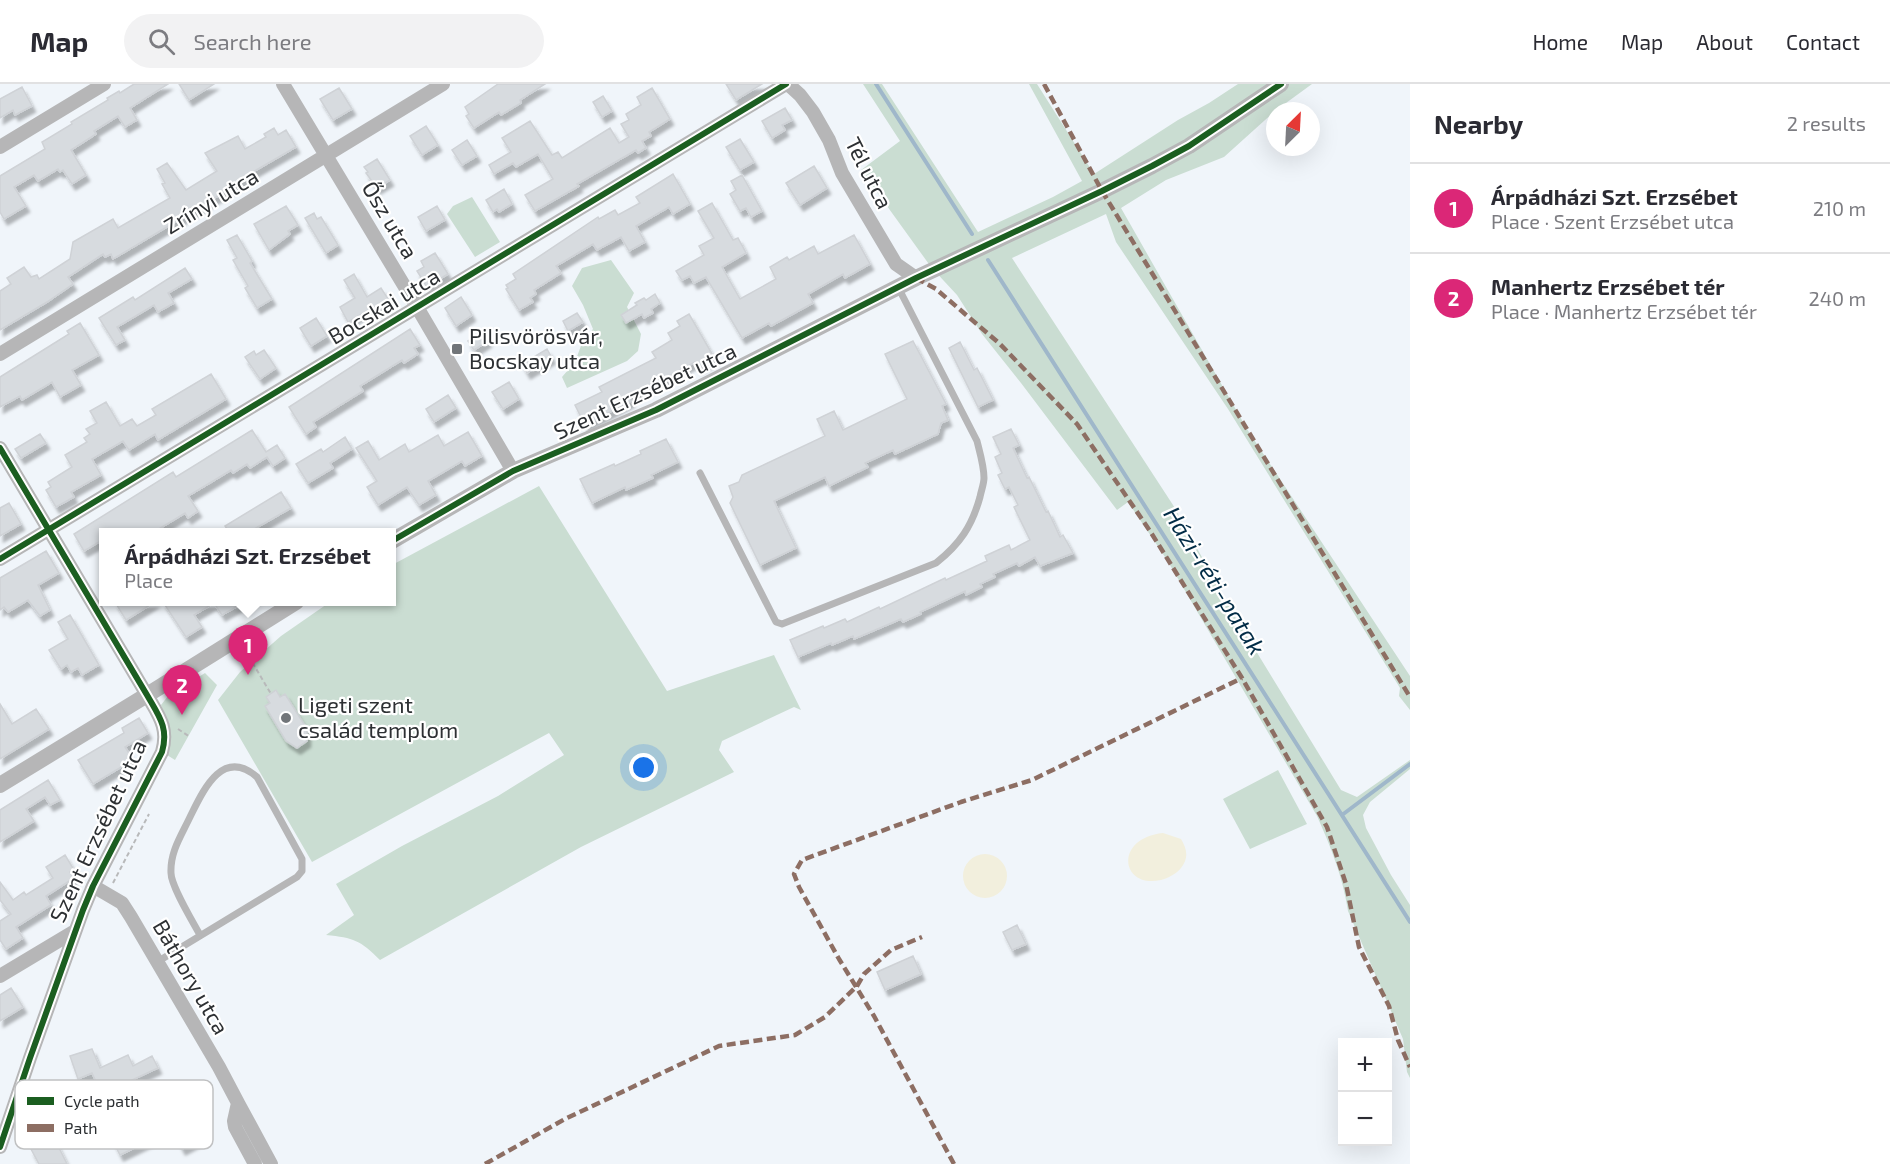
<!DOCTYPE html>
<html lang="en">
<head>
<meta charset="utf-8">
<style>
	:root { --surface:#fff; --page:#f2f2f3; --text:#2b2b33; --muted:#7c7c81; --line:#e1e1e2; --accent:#db2777 }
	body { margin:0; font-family:"Exo 2",sans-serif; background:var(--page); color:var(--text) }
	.controls { position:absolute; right:18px; bottom:18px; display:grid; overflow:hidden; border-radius:0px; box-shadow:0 6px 24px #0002 }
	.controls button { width:54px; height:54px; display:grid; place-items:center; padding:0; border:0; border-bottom:2px solid var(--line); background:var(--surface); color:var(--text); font:30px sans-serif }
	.compass { position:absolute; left:1266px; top:18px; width:54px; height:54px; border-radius:50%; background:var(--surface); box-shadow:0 6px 24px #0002; rotate:24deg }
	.you { position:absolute; left:644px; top:684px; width:21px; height:21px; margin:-15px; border:4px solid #fff; border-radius:50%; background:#1a73e8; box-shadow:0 0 0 9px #1a73e833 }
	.badge { display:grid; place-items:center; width:39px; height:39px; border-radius:50%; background:var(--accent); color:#fff; font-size:20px; font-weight:700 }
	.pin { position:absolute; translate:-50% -50px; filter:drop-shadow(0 2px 3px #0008) }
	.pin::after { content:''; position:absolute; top:32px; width:21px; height:18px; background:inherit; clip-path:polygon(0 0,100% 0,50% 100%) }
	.popup { position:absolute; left:99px; top:444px; width:297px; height:78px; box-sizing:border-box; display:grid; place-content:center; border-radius:0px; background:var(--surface); filter:drop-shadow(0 2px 4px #0005); font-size:20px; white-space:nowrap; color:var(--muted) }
	.popup b { font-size:22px; color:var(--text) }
	.popup::after { content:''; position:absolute; left:50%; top:100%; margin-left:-12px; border:12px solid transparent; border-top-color:var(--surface) }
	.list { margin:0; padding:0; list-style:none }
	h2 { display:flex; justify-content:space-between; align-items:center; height:78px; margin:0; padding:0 24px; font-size:26px }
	h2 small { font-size:20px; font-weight:400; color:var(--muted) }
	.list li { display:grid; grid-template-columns:39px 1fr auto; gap:18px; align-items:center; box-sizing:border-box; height:90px; padding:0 24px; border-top:2px solid var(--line) }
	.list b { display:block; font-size:22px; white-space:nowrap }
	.list p { margin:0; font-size:20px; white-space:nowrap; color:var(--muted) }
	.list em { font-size:20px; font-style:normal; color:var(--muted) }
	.icon { flex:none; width:33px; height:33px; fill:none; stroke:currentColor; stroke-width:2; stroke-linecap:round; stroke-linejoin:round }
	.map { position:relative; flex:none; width:1410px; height:1080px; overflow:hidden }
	header { display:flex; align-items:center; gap:36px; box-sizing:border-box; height:84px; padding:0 30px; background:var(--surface); border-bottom:2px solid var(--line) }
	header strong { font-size:28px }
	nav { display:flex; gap:33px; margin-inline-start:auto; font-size:21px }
	.search { width:420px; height:54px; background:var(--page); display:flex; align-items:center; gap:15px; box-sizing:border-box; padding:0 21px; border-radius:33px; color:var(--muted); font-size:22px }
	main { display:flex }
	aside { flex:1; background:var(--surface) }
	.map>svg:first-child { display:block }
	.green { fill:#caddd2 }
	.sand { fill:#f2efdd }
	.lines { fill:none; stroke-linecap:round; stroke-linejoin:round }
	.stream { stroke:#9fb7ca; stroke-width:4 }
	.building { fill:#d7dbdf; stroke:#cfd2d6; stroke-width:1.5; filter:url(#shadow) }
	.path { stroke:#b8b9ba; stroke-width:2; stroke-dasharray:4.5 3; stroke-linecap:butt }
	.service { stroke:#b6b6b7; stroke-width:7 }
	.minor { stroke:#b6b6b7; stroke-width:14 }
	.tertiary { stroke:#b6b6b7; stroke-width:16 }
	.quiet { stroke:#8d6e63; stroke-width:4.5; stroke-dasharray:9 4.5; stroke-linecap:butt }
	.cycleway-casing { stroke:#fff; stroke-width:10 }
	.cycleway { stroke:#1b5e20; stroke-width:6 }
	.poi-dot { fill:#717579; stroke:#fff; stroke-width:2 }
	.labels { text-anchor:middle; stroke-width:4.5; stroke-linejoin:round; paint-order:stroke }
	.street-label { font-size:22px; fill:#2d3033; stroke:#fff }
	.poi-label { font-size:22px; fill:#2d3033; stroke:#fff; text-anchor:start }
	.water-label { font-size:24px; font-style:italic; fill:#022c46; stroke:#fff }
	.key { fill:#fff; stroke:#c0c1c2; stroke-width:1.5 }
	.key-label { font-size:16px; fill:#2d3033 }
</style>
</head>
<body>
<header>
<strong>Map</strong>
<div class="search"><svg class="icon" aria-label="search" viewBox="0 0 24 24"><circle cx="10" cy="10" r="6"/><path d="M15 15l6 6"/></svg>Search here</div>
<nav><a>Home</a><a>Map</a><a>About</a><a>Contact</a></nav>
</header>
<main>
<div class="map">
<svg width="1410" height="1080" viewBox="0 0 1410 1080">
	<defs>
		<filter id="shadow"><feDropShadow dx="3.5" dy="6" stdDeviation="1.5" flood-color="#0004"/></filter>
	</defs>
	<rect width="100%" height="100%" fill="#f0f5fa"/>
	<path class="green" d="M863 0H882L978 148 1053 113 1082 97 1029 0H1037L1094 90 1178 36 1209 19 1238 0H1312L1275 27 1224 73 1166 96 1121 124 1247 345 1410 592V626L1399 612 1400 604 1228 325 1116 158 1106 130 1012 174 1173 421 1234 531 1341 706 1357 713 1410 676V685L1370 718 1363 731 1366 744 1391 791 1410 821V994L1407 988 1403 955 1348 827C1343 794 1331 763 1317 732L1167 476 1128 418 1117 426 1021 299 982 250 957 211 931 183 861 86 900 57Z
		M472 113 500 158 475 173 447 130 453 122Z
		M611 176 634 209 627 223 641 250 638 267 627 277 567 304 562 293 575 278 582 259 593 245 583 221 572 202 582 184Z
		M539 402 667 607 774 571 801 626 794 623 722 657 719 666 734 688 581 763 380 876C360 856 354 854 326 851L354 831 336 800 402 762 498 712 564 671 549 649 312 778 218 616 240 588 281 552 330 518H392V481Z
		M205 589 217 601 175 676 167 671C174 647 169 643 161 621L168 612Z
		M1278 686 1307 740 1250 765 1223 715Z"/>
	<path class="sand" d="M1163 749 1181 755C1187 765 1189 774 1181 784 1176 790 1168 794 1161 796 1120 805 1114 754 1163 749Z
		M963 792a22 22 0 1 1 44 0a22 22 0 1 1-44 0Z"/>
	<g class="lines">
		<path class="stream" d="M876 0 972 150
			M988 176 1410 838
			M1342 731 1410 680"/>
	</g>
	<path class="building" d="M134 0H168L130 24 137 36 125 43 118 32 94 47 96 50 71 66 86 91 72 100 63 86 60 88 58 85 38 97 34 91 14 103 26 122 4 135 0 128V92L45 65 42 58 72 40 71 38 108 16 107 14 119 7 120 9Z
		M179 0H214L189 16Z
		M498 0H545L520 16 521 19 501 31 499 28 474 44 466 32 469 30 465 23Z
		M726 0H762L736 16Z
		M22 3 32 22 15 31 13 26 0 34V15Z
		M339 4 352 25 333 36 320 15Z
		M652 4 670 35 649 48 651 52 642 57 646 64 638 69 636 66 577 100 579 102 535 127 525 111 553 95 538 70 516 83 513 79 494 90 489 81 511 68 502 54 530 37 552 71 558 68 562 74 610 44 619 59 629 53 621 40 629 36 626 30 641 21 637 13Z
		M603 12 612 27 602 33 593 18Z
		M785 24 792 36 782 41 785 46 772 54 762 37Z
		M426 42 438 61 422 71 410 52Z
		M274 44 278 51 286 46 296 63 251 89 253 90 197 125 113 175 111 170 105 173 103 170 68 193 73 200 47 218 0 246V207L11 200 7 194 24 183 31 193 37 191 39 195 70 175 73 158 113 135 118 144 170 114 162 100 165 99 157 85 167 79 186 106 217 87 205 69 238 52 245 65 266 53 264 50Z
		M740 55 754 78 740 86 726 63Z
		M467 56 477 72 462 81 452 66Z
		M377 75 390 96 377 104 366 89 368 88 364 83Z
		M814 82 827 104 800 121 786 99Z
		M673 90 690 120 673 130 669 123 636 142 645 158 629 167 621 153 597 166 593 160 556 182 561 189 534 206 536 210 530 214 533 218 519 226 506 205 508 204 506 201 516 195 513 190 598 133 599 135 615 126 618 131 640 119 636 113Z
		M742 91 762 127 751 133 746 124 740 127 730 110 736 106 731 97Z
		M504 105 512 120 499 128 497 125 493 128 486 116Z
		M712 119 733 156 738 154 746 169 722 183 740 215 776 195 770 183 787 173 789 176 814 162 818 170 854 151 870 180 845 194 843 190 808 210 813 219 771 242 769 239 742 254 706 193 694 199 690 192 682 196 676 187 704 171 699 162 714 154 698 127Z
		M286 122 298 141 288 147 290 150 269 166 254 140Z
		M437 122 445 136 426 147 418 133Z
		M314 129 317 135 321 133 338 161 326 169 305 134Z
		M237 151 252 177 250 179 272 215 257 224 245 204 248 202 233 176 237 174 227 156Z
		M435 169 448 190 427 203 417 187 424 183 421 177Z
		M185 184 192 195 168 209 174 219 158 228 154 221 117 243 125 256 116 261 99 234 133 213 135 216Z
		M354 190 367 213 381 204 390 218 374 228 372 224 348 238 340 223 355 214 344 196Z
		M655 210 660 219 651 225 653 229 644 234 642 230 626 239 621 231 637 221 635 219 644 214 646 216Z
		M461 213 472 231 456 242 445 224Z
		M577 229 583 238 568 247 563 237Z
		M689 230 715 275 698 284 695 278 629 314 631 317 585 341 575 321 602 308 599 303 656 274 652 268 672 256 668 249 680 242 677 237Z
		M316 234 327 252 311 262 300 244Z
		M80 239 99 271 72 286 81 301 60 313 52 298 22 316 20 312 0 323V293L69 250 67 247Z
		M410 245 420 261 414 264 418 270 404 279 402 276 360 302 363 307 313 338 316 343 306 350 289 323Z
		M482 248 488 257 474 266 468 257Z
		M913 257 946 320 942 322 948 336 941 339 938 350 895 370 893 366 865 379 868 383 829 402 825 393 774 417 796 464 760 481 730 419 733 413 729 402 739 398 742 391 825 352 817 335 834 327 843 346 907 315 885 270Z
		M960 258 974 286 977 284 993 316 978 323 949 264Z
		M547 265 552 274 527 289 522 280Z
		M264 266 276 284 260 295 245 273 254 267 256 271Z
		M211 290 226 315 158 356 155 350 129 366 123 357 92 375 101 391 71 408 74 413 56 423 46 406 51 403 48 398 72 383 65 371 87 358 84 354 90 350 86 345 97 339 90 327 106 318 120 342 132 335 137 342 156 331 152 325Z
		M509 298 519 315 503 325 492 308Z
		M448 311 456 324 434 338 426 325Z
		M1011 345 1019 361 1013 364 1027 394 1029 393 1046 428 1048 427 1060 453 1063 451 1073 469 1040 482 1035 473 1019 482 1017 479 993 490 995 493 980 500 982 503 966 511 965 507 920 528 921 530 903 538 901 535 854 555 853 552 832 561 831 559 798 573 790 556 823 542 824 544 845 535 847 538 879 523 880 525 945 494 946 496 987 477 985 472 1009 461 1011 466 1030 456 1014 423 1018 421 1009 403 1005 405 998 391 1002 389 995 373 1001 370 993 353Z
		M252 346 266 368 277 361 285 374 273 382 267 373 250 384 247 380 233 389 231 386 213 397 188 412 198 427 188 434 185 429 154 448H104V455L84 467 74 450 173 388 176 393Z
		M468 348 482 372 465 382 462 377 428 397 436 411 419 421 407 403 378 421 367 403 377 397 356 364 368 357 379 376 405 360 409 368 438 351 444 362Z
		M40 350 46 359 21 374 15 365Z
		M345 353 352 365 330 379 333 384 308 399 296 380 321 365 323 368Z
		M666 355 678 378 651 391 653 394 626 406 625 403 592 419 580 395 614 380 615 382 641 370 640 367Z
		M281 408 291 424 249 448H229L225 442Z
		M9 419 21 440 0 452V424Z
		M46 467 59 489 38 501 50 526 40 532 28 516 8 528 4 523 0 526V494Z
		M115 518H155L126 536Z
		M163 518H245L222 531 214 519 194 531 202 543 186 553Z
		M70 531 99 581 82 591 78 584 71 588 67 581 61 585 49 566 68 555 58 538Z
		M276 606 280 613 285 610 307 645V657L297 664 286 657 265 622 270 619 266 613Z
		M0 620 12 640 36 625 49 645 0 675Z
		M139 634 148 649 125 663 132 674 122 680 123 682 93 700 78 676 124 649 122 644Z
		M48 696 60 716 50 721 45 713 26 725 34 737 0 758V726Z
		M65 771 74 786 70 788 74 794 46 812 51 821 16 843 23 854 6 865 0 856V837L11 830 0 816V798L13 816 24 808 26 811 53 794 46 783Z
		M1017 841 1026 860 1012 866 1003 848Z
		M913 872 921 890 885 906 877 888Z
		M11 904 23 923 0 937V911Z
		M92 965 100 984 128 971 133 982 152 972 158 984 102 1010 92 989 78 995 70 972Z
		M64 1013 75 1035 45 1050 34 1028Z
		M169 1024 178 1043 120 1071 112 1055 142 1040 141 1038Z
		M196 1041 203 1054 182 1065 175 1052Z
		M54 1054 67 1080H39L31 1065Z"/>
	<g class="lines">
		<path class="path" d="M245 566 271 610
			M178 645 190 653
			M113 799 149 730"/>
		<path class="service" d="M700 389 776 538 782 540 936 479C960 460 972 442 980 413 981 407 984 400 984 394 984 382 980 369 977 357L898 203
			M157 878 297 793 302 787V775L257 693C222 663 203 707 190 733 181 752 170 768 171 789 171 802 193 838 200 851"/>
		<path class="minor" d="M283 0 417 223 513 387
			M788 0 800 11 813 28 829 56 842 89 896 180 916 194
			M0 63 104 0
			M0 270 443 0
			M0 364 147 611C159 632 169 644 162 668L93 802 83 826 30 974 0 1063
			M0 475 786 0
			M93 802 122 819 131 833 219 983 238 1019 234 1037 235 1043 255 1080
			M0 892 75 847
			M238 1019 271 1080"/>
		<path class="tertiary" d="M392 457 513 387 656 326 916 194 1102 107 1152 82 1189 62 1281 0
			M0 701 147 611 296 518"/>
		<path class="quiet" d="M1044 0 1102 107 1410 613
			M916 194 936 205 1000 260 1077 340 1150 447 1242 594 1327 743 1346 800 1359 863 1389 922 1398 956 1410 983
			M485 1080 565 1035 719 962 795 951 825 933 857 902 864 890 891 866 922 853
			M954 1080 874 932 839 875 799 803 794 790 802 776 961 718 1032 696 1242 594"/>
		<defs>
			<path id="cycleway" d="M0 364 147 611C159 632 169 644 162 668L93 802 83 826 30 974 0 1063
				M392 457 513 387 656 326 916 194 1102 107 1152 82 1189 62 1281 0
				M0 475 786 0"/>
		</defs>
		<use href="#cycleway" class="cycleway-casing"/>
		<use href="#cycleway" class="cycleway"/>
	</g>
	<g class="poi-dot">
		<rect x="451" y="259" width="12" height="12" rx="3"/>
		<circle cx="286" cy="634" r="6"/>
	</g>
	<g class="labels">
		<g class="street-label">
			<text transform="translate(869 89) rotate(63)" y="8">Tél utca</text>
			<text transform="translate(211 117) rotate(-31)" y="8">Zrínyi utca</text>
			<text transform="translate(390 136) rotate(59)" y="8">Ősz utca</text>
			<text transform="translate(384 222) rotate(-31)" y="8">Bocskai utca</text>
			<text transform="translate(645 307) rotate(-25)" y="8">Szent Erzsébet utca</text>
			<text transform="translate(98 747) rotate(-65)" y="8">Szent Erzsébet utca</text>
			<text transform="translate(191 893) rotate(60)" y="8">Báthory utca</text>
		</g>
		<g class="poi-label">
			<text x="469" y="260">Pilisvörösvár,<tspan x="469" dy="25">Bocskay utca</tspan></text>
			<text x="298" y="629">Ligeti szent<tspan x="298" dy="25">család templom</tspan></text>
		</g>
		<g class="water-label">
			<text transform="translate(1214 497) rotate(58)" y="8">Házi-réti-patak</text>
		</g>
	</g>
	<rect x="15" y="996" width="198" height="69" rx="9" class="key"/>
	<rect x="27" y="1013" width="27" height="8" fill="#1b5e20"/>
	<rect x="27" y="1040" width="27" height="8" fill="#8d6e63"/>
	<g class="key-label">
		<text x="64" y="1023">Cycle path</text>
		<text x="64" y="1050">Path</text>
	</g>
</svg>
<div class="controls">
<button>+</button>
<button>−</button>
</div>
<svg class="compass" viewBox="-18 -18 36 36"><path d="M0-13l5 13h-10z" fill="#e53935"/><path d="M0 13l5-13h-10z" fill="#7c7c81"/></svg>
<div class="you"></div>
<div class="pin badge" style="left:248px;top:591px">1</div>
<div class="popup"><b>Árpádházi Szt. Erzsébet</b>Place</div>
<div class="pin badge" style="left:182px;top:631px">2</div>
</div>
<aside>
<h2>Nearby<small>2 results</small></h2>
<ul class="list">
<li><span class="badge">1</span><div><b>Árpádházi Szt. Erzsébet</b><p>Place · Szent Erzsébet utca</p></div><em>210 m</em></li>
<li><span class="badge">2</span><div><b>Manhertz Erzsébet tér</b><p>Place · Manhertz Erzsébet tér</p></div><em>240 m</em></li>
</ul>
</aside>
</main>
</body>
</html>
